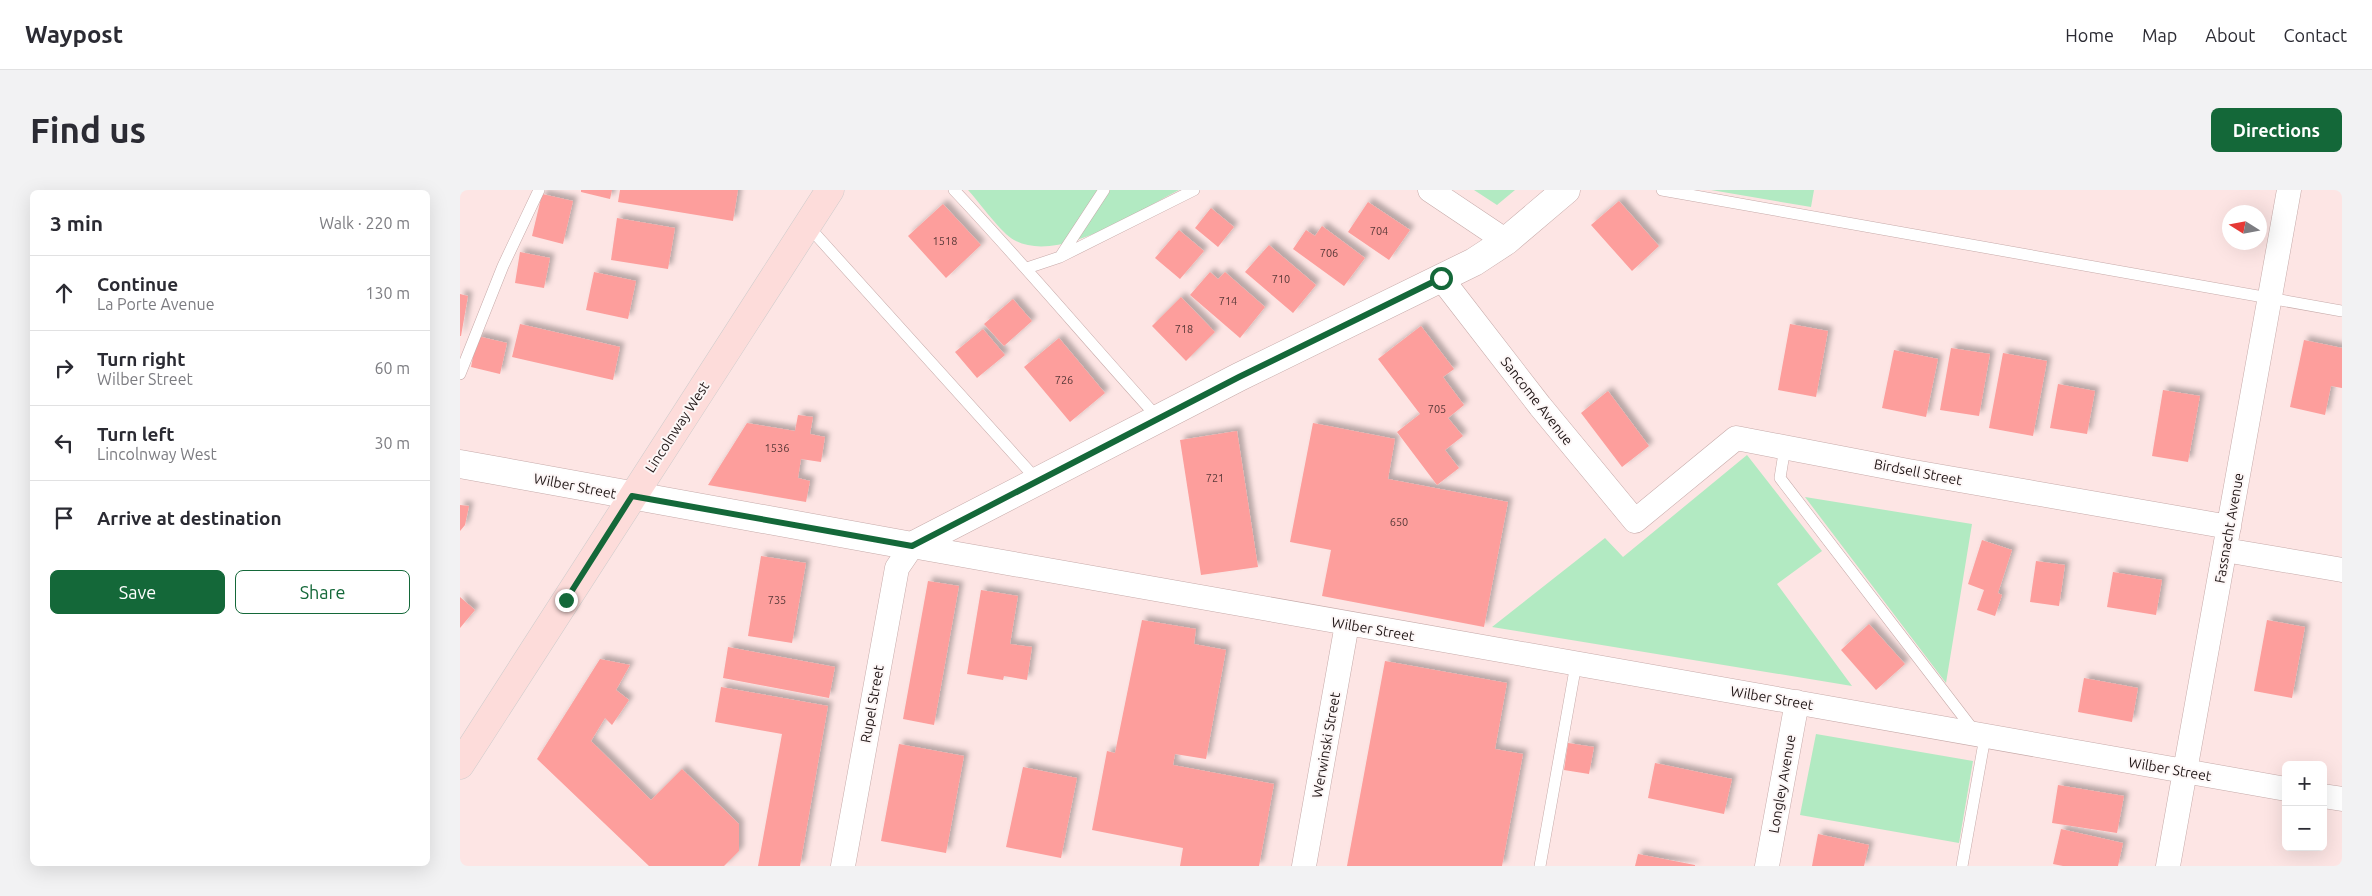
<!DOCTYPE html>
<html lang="en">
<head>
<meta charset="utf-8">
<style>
	:root { --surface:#fff; --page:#f2f2f3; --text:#2b2b33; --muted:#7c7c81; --line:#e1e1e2; --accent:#146839 }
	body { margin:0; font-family:Ubuntu,sans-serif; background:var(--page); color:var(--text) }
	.controls { position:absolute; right:15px; bottom:15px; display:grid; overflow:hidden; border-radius:8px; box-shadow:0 5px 20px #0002 }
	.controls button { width:45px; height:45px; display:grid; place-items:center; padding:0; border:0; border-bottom:1px solid var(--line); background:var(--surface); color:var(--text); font:25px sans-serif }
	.compass { position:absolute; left:1762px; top:15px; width:45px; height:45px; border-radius:50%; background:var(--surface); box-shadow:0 5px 20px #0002; rotate:281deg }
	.stop { position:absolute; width:15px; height:15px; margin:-11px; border:4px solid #146839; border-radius:50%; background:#fff }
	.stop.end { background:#146839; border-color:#fff; box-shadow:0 1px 5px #0008 }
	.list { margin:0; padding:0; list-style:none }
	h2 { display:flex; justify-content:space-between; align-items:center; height:65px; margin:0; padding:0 20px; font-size:21px }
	h2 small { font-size:16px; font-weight:400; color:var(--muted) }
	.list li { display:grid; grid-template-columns:32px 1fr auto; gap:15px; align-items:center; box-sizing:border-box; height:75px; padding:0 20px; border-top:1px solid var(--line) }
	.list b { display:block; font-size:19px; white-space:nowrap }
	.list p { margin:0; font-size:16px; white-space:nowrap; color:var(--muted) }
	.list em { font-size:16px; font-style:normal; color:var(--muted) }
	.actions { display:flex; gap:10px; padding:15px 20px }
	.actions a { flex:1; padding:11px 0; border:1px solid var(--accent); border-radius:8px; text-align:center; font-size:18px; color:var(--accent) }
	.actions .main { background:var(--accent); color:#fff }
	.icon { flex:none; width:28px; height:28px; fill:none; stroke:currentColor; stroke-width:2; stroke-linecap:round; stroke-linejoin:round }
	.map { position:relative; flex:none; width:1882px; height:676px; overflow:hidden; border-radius:8px }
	header { display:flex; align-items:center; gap:30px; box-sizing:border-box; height:70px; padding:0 25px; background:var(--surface); border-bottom:1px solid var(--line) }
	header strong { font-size:24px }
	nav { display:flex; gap:28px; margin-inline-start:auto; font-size:18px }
	.intro { display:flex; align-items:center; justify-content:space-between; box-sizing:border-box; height:120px; padding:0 30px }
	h1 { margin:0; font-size:35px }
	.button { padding:12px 22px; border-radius:8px; background:var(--accent); color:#fff; font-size:18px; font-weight:700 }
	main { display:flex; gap:30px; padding:0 30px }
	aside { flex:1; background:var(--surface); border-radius:8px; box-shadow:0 5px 20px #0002 }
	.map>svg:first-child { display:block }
	.green { fill:#b2eac2 }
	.building { fill:#fd9e9c; filter:url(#shadow) }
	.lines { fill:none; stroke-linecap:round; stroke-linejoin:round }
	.lane-casing { stroke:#c6aaa9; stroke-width:12 }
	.street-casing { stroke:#c6aaa9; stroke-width:25 }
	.secondary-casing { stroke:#c6aaa9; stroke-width:29 }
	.primary-casing { stroke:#cecccc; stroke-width:29 }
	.lane { stroke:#fff; stroke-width:11 }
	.street { stroke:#fff; stroke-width:24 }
	.secondary { stroke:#fff; stroke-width:28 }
	.primary { stroke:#fddcda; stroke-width:28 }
	.route { stroke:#146839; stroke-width:6 }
	.labels { text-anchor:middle; stroke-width:4; stroke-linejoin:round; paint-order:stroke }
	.number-label { font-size:11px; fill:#583938 }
	.street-label { font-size:14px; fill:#211717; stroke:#fdf7f7 }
</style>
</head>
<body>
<header>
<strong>Waypost</strong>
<nav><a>Home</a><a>Map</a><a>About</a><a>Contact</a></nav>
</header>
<div class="intro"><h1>Find us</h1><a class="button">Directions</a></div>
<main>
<aside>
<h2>3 min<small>Walk · 220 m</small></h2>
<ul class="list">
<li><svg class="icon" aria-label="ahead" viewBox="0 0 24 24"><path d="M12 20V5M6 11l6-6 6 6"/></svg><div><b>Continue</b><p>La Porte Avenue</p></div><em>130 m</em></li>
<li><svg class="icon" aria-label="right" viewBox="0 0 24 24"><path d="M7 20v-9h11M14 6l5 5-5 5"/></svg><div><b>Turn right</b><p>Wilber Street</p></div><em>60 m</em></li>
<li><svg class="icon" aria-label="left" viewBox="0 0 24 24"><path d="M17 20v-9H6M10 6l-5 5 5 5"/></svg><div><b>Turn left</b><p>Lincolnway West</p></div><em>30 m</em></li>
<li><svg class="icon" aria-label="arrive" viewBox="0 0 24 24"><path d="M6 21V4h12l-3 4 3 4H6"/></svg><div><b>Arrive at destination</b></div></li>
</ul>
<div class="actions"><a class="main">Save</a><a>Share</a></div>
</aside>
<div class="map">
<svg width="1882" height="676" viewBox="0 0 1882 676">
	<defs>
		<filter id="shadow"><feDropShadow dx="4.5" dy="-4.5" stdDeviation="2.5" flood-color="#0004"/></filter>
	</defs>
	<rect width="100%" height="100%" fill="#fde5e4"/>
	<path class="green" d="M508 0H719C678 21 598 75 554 50 542 44 519 12 508 0Z
		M1014 0H1055L1037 15Z
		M1251 0H1354L1351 17Z
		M1287 265 1362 361 1317 394 1392 496 1032 437 1145 348 1163 367Z
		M1345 307 1512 334 1486 493Z
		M1356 544 1513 571 1499 653 1340 625Z"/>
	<path class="building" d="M121 0H152L150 9 121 2Z
		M160 0H278L273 31 158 12Z
		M82 4 113 11 103 54 72 46Z
		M1159 11 1199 56 1172 81 1131 35Z
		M908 12 950 40 929 70 888 42Z
		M483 14 521 55 486 88 448 46Z
		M751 18 774 37 758 57 735 38Z
		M157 28 215 38 208 79 151 70Z
		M862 36 905 68 884 96 833 59 846 40 855 46Z
		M719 40 744 61 720 89 695 68Z
		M809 55 856 95 833 123 785 82Z
		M60 62 90 68 84 98 55 93Z
		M134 82 176 91 168 129 126 120Z
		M750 82 758 89 765 82 805 117 780 148 730 105Z
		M0 104 8 106 1 146H0Z
		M721 107 755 142 726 171 692 136Z
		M553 109 572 131 544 156 524 134Z
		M60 134 160 157 153 190 52 167Z
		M1330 134 1368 141 1356 207 1318 200Z
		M961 136 994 179 983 187 1004 215 988 228 1003 246 985 260 999 278 977 295 937 242 960 224 918 169Z
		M523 139 545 165 517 188 495 162Z
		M17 146 47 153 40 184 11 177Z
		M599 148 645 203 610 232 564 177Z
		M1844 150 1882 158V198L1871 196 1865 225 1830 217Z
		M1491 158 1530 164 1519 226 1480 220Z
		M1434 160 1478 169 1466 227 1422 218Z
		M1543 163 1587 171 1573 246 1529 238Z
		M1598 194 1635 201 1627 244 1590 238Z
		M1703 200 1740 206 1728 272 1692 266Z
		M1148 201 1189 256 1162 277 1121 223Z
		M338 225 353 227 350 244 365 247 361 272 341 269 338 288 350 291 346 312 248 295 287 233 335 241Z
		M853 233 935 249 928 289 1048 312 1024 437 862 406 871 360 830 352Z
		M777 241 798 377 741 385 720 250Z
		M0 315 9 316 5 335 0 341Z
		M1522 350 1552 360 1538 403 1542 405 1535 426 1517 420 1524 400 1508 394Z
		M301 366 346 373 332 453 288 446Z
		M1576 371 1605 375 1599 416 1570 412Z
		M1653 382 1702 390 1696 425 1647 417Z
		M468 391 499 396 474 535 443 529Z
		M521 400 558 406 550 454 572 457 567 490 544 486 543 490 507 484Z
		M0 407 15 420 0 438Z
		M682 430 736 439 734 454 766 460 746 569 715 564 713 575 814 594 799 676H720L723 658 632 640 647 561 655 563Z
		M1807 430 1845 437 1832 508 1794 501Z
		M1409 434 1445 474 1416 500 1381 460Z
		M268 457 375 477 369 508 263 488Z
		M140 469 170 475 156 500 169 510 152 535 145 528 131 551 191 610 222 579 279 634V661L264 676H189L77 569Z
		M925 471 1047 493 1035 559 1063 564 1042 676H887Z
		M1624 488 1678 498 1672 532 1618 522Z
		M261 497 368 516 340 676H298L322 544 255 532Z
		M1108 553 1134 557 1129 584 1104 580Z
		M439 554 504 566 486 663 421 651Z
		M1195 573 1272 589 1264 624 1188 608Z
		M563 577 617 588 601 668 546 657Z
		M1598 595 1664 606 1657 643 1592 633Z
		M1601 639 1663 653 1658 676H1603L1593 674Z
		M1358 644 1409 655 1404 676H1352Z
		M1178 664 1235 675V676H1175Z"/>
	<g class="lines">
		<defs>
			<path id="lane" d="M494 0C564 74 630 153 698 228
				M1202 0 1882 121
				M348 36 578 291
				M600 67 734 0
				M567 78 600 67 644 0
				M0 184 43 76 79 0
				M1325 257 1320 288 1515 542
				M1080 676 1116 474
				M1502 676 1525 547"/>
			<path id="street" d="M970 0 1046 51
				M981 88 1080 216 1175 331 1276 248 1448 281 1769 337
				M1765 360 1882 380
				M1863 606 1882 609
				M383 676 437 378 452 356 1826 599
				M844 676 887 434
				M1307 676 1337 512
				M1708 676 1829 0"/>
			<path id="secondary" d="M0 274 452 356 779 187 1014 72 1046 51 1106 0"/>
			<path id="primary" d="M0 575 370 0"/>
		</defs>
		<use href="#lane" class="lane-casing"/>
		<use href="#street" class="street-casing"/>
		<use href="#secondary" class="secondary-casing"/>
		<use href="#primary" class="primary-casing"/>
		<use href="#lane" class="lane"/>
		<use href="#street" class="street"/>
		<use href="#secondary" class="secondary"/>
		<use href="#primary" class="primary"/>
	</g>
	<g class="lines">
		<path class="route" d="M106 410 172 306 452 356 779 187 981 88"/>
	</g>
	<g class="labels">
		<g class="number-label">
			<text x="919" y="45">704</text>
			<text x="485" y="55">1518</text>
			<text x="869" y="67">706</text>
			<text x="821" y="93">710</text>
			<text x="768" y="115">714</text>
			<text x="724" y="143">718</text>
			<text x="604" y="194">726</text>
			<text x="977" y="223">705</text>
			<text x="317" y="262">1536</text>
			<text x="755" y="292">721</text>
			<text x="939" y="336">650</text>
			<text x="317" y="414">735</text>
		</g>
		<g class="street-label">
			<text transform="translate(1077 211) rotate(52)" y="5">Sancome Avenue</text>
			<text transform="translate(217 237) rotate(-57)" y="5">Lincolnway West</text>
			<text transform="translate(1458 282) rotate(11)" y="5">Birdsell Street</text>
			<text transform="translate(115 296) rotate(11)" y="5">Wilber Street</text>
			<text transform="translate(1769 338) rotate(-80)" y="5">Fassnacht Avenue</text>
			<text transform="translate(913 439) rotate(10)" y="5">Wilber Street</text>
			<text transform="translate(1312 508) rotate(10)" y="5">Wilber Street</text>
			<text transform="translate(412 514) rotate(-80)" y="5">Rupel Street</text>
			<text transform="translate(866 555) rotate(-80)" y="5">Werwinski Street</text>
			<text transform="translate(1710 579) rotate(10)" y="5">Wilber Street</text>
			<text transform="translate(1322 594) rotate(-80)" y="5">Longley Avenue</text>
		</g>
	</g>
</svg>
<div class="controls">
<button>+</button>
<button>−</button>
</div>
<svg class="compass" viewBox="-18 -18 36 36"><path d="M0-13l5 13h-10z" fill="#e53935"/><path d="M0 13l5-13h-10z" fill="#7c7c81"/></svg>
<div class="stop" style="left:981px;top:88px"></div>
<div class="stop end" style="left:106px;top:410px"></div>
</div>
</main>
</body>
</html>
